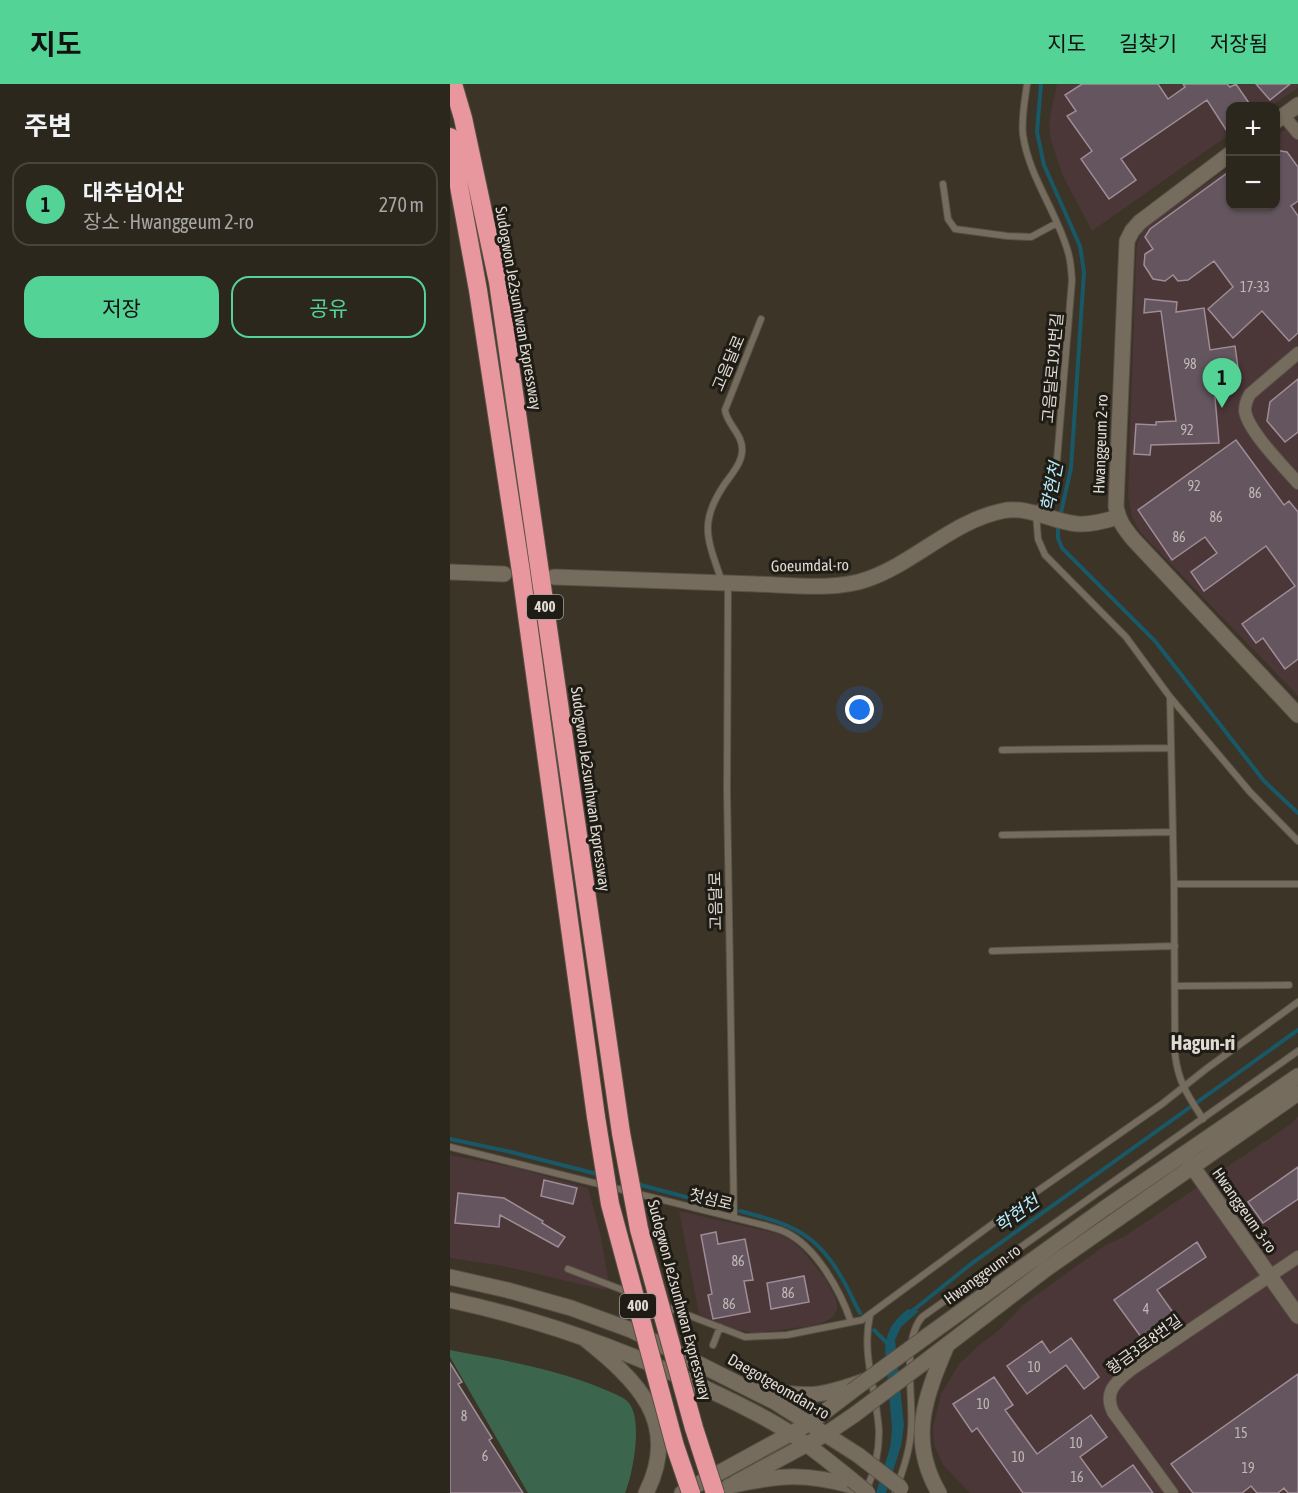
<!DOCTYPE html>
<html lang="ko">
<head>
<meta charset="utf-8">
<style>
	:root { --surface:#2c271d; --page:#342f26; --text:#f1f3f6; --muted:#a6a5a4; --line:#48443b; --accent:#54d396 }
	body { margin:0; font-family:"Asap Condensed","Noto Sans KR",sans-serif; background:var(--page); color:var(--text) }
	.controls { position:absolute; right:18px; top:18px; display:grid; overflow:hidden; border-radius:12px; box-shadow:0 2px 4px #0004 }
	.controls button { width:54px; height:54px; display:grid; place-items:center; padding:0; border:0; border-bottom:2px solid var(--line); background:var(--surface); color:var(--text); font:30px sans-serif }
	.you { position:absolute; left:410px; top:626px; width:21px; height:21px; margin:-15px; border:4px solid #fff; border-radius:50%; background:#1a73e8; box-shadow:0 0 0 9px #1a73e833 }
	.badge { display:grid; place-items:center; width:39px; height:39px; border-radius:50%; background:var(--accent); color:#111; font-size:20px; font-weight:700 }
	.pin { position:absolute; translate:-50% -50px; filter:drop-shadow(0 2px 3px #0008) }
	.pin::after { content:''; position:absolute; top:32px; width:21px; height:18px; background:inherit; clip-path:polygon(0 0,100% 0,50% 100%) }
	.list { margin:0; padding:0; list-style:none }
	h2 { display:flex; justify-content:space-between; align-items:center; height:78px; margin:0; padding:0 24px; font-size:26px }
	h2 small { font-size:20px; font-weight:400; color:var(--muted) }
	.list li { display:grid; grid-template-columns:39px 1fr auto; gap:18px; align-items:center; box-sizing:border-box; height:84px; margin:0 12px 12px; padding:0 12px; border:2px solid var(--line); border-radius:18px }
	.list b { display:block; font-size:22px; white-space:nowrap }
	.list p { margin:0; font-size:20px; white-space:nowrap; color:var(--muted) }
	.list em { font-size:20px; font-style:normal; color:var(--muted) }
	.actions { display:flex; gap:12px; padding:18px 24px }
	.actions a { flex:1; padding:14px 0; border:2px solid var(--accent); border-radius:18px; text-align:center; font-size:21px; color:var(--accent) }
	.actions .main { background:var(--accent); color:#111 }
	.map { position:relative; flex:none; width:848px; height:1409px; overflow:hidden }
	header { display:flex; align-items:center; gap:36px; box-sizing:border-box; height:84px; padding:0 30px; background:var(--accent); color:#111 }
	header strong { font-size:28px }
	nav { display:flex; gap:33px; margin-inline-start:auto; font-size:21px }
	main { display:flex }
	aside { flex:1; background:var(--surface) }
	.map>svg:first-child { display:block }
	.industrial { fill:#4b3638 }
	.green { fill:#3c654d }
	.water { fill:#185867 }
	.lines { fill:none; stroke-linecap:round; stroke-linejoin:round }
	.stream { stroke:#185867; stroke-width:4 }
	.building { fill:#64555e; stroke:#9e8d96; stroke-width:1.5 }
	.service-casing { stroke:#575046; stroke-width:8 }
	.minor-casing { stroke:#575046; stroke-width:14 }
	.tertiary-casing { stroke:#575046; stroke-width:17 }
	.secondary-casing { stroke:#575046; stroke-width:17 }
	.motorway-casing { stroke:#575046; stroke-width:20 }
	.service { stroke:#756c5e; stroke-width:6 }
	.minor { stroke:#756c5e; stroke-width:12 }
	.tertiary { stroke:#756c5e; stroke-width:15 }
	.secondary { stroke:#756c5e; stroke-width:15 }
	.motorway { stroke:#e9979e; stroke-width:18 }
	.tertiary-bridge-casing { stroke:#575046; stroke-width:17; stroke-linecap:butt }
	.secondary-bridge-casing { stroke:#575046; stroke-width:17; stroke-linecap:butt }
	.motorway-bridge-casing { stroke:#575046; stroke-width:20; stroke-linecap:butt }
	.tertiary-bridge { stroke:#756c5e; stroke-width:15 }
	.secondary-bridge { stroke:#756c5e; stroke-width:15 }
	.motorway-bridge { stroke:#e9979e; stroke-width:18 }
	.labels { text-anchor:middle; stroke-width:6; stroke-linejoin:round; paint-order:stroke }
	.number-label { font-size:14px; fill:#c0b9b5 }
	.shield { fill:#1f1c16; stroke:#a5a19a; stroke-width:1.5 }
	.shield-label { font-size:15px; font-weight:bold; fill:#dfdad2 }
	.street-label { font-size:16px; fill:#dfdad2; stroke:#1f1c16 }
	.water-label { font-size:18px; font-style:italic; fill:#b7edfc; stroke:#1f1c16 }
	.quarter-label { font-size:20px; font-weight:bold; fill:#dfdad2; stroke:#1f1c16 }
</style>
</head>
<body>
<header>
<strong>지도</strong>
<nav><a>지도</a><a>길찾기</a><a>저장됨</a></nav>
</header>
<main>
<aside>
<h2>주변<small></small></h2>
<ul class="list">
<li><span class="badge">1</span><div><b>대추넘어산</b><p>장소 · Hwanggeum 2-ro</p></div><em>270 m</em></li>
</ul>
<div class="actions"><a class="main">저장</a><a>공유</a></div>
</aside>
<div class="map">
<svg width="848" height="1409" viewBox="0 0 848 1409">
	<rect width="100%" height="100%" fill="#3b3427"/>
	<path class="industrial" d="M607 0H848V4L821 22H780V50L642 147 613 92 601 57 599 41 601 28Z
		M848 36V612L691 449 682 433 678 412 686 172 687 159 695 143 780 83V122H826V52Z
		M848 1032V1409H520L493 1381 484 1361 483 1343 491 1310 509 1280 528 1262 549 1246 574 1220 654 1162 675 1152 842 1039Z
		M0 1071 63 1083 138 1104 150 1148 158 1193 155 1206 53 1182 0 1174Z
		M229 1127 329 1150 342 1157 352 1166 375 1194 383 1209 387 1218V1226L383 1233 375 1238 360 1242 308 1249 284 1245 249 1230Z"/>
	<path class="green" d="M0 1266C52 1276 102 1284 151 1304 160 1308 173 1312 179 1319 193 1337 183 1390 175 1409H78L0 1273Z"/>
	<path class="water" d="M458 1225 469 1227 451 1243 445 1256 454 1341 451 1362 436 1409H426L440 1364 442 1345 435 1265C437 1246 443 1237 458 1225Z"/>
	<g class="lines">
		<path class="stream" d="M591 0 587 48 594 81 630 162 634 188 621 384 610 433
			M608 440V454L612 464 705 557 814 697 848 729
			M0 1055 61 1068 151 1091
			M187 1100 277 1124
			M290 1127C336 1139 365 1147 390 1191 398 1203 403 1217 410 1229
			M461 1228 521 1180 848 946
			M424 1246 438 1260"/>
	</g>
	<path class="building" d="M632 0H708L718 15 735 3 733 0H777L780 3 786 0 801 22H780V52L757 16 671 75 686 96 659 115 631 75 642 67 617 32 626 27 615 11Z
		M806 0H840L820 16Z
		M825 66 837 68 848 83V117L841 122 848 132V249L839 257 812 227 783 254 758 225 783 203 764 177 738 196 728 197 723 191 715 197 703 195 694 181 695 170 703 165 695 153 700 145 780 87V122H825Z
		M695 215 727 218 726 228 754 224 760 266 785 262 790 298 764 302 769 359 701 361 700 371 684 370 686 340 706 341V338L726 337 711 227 694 229Z
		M848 295V348L835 358 817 337 820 318Z
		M786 356 834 421 839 417 848 428V575L835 585 813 554 806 559 792 540 845 502 816 462 754 507 741 488 767 469 755 453 722 476 688 426Z
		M848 1083V1115L813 1139 798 1118Z
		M94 1096 127 1104 123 1120 91 1112Z
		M8 1109 54 1114 93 1137 92 1139 115 1153 108 1163 50 1131 49 1143 5 1139Z
		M266 1148 268 1160 295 1155 303 1196 294 1197 300 1228 263 1235 258 1211 262 1210 251 1151Z
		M747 1158 756 1173 707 1206 727 1234 694 1257 664 1216Z
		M354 1192 359 1218 321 1225 317 1199Z
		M621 1254 649 1293 634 1305 616 1281 577 1310 557 1282 592 1257 600 1269Z
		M0 1279 12 1298 8 1300 42 1354 39 1356 73 1409H0Z
		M848 1290V1409H838L834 1404 828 1409H807L801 1402 792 1409H743L721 1380Z
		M544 1293 563 1321 555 1326 587 1370 641 1331 657 1353 630 1373 652 1403 683 1381 703 1409H573L527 1344 522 1348 503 1320Z"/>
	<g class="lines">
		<defs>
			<path id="service" d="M577 0C575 16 571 34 573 51 579 93 607 128 618 168 621 177 621 187 622 196L605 400 586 429 588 455 595 471 676 553 720 613 724 800 725 970C728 998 738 1012 753 1035
				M493 100 498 135 505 145 557 152 581 153 607 139
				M272 498C258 456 248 440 274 401 281 391 291 380 292 368 294 351 277 341 275 326L311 235
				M278 500 277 707 284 1134
				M720 613 800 708 848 757
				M552 666 721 664
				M552 751 722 748
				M724 800H848
				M542 867 725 862
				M726 902 839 901
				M0 1063 317 1142C323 1144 330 1145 335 1148 366 1162 391 1208 401 1238
				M118 1185 295 1253 337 1251 412 1236 579 1113 712 1020 756 985 848 918
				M263 1261 270 1243
				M416 1407C424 1389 429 1369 429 1348 427 1308 411 1271 420 1231
				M445 1409C452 1388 460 1368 461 1346 464 1315 451 1257 472 1233L848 967"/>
			<path id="minor" d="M833 31 848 49
				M848 269 800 310C797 315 795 320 795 327 798 347 834 383 848 399
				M722 1409 663 1328C653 1307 667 1297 682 1285L848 1173"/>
			<path id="tertiary" d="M826 37 848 21
				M780 70 690 138 682 147 677 157 666 422C668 436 674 444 683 455L848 631
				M0 488 54 490
				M104 493C171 495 238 498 305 500 339 501 386 507 418 495 464 479 503 437 552 427 578 421 602 438 628 440 641 441 655 437 668 433
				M737 1075 848 1232
				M477 1252 655 1124 848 992
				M135 1255C186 1296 232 1338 196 1409
				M472 1280 596 1185 848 1009
				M285 1399 376 1350 404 1331
				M232 1409 360 1339 402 1307
				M489 1409C458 1356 475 1313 497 1261"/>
			<path id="secondary" d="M0 1193 57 1206 121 1224 181 1246 325 1318 408 1371
				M0 1216C89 1235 173 1265 255 1304 284 1318 313 1331 340 1349 362 1363 382 1380 402 1396
				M312 1305C357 1314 370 1313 414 1297
				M279 1402C330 1391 355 1388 406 1403"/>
			<path id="motorway" d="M3 0 13 34 48 198 171 1049
				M0 53 28 206 71 488 146 1033"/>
		</defs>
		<use href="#service" class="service-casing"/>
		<use href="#minor" class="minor-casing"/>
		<use href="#tertiary" class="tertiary-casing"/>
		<use href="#secondary" class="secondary-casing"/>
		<use href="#motorway" class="motorway-casing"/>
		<use href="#service" class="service"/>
		<use href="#minor" class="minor"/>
		<use href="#tertiary" class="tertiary"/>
		<use href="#secondary" class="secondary"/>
		<use href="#motorway" class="motorway"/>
		<defs>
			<path id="tertiary-bridge" d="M402 1307 477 1252
				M404 1331 472 1280"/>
			<path id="secondary-bridge" d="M408 1371 451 1404
				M402 1396 418 1409"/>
			<path id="motorway-bridge" d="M146 1033 160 1120 225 1362 241 1409
				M171 1049 189 1145 244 1344 265 1409"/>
		</defs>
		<use href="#tertiary-bridge" class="tertiary-bridge-casing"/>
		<use href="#secondary-bridge" class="secondary-bridge-casing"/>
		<use href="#motorway-bridge" class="motorway-bridge-casing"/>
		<use href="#tertiary-bridge" class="tertiary-bridge"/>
		<use href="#secondary-bridge" class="secondary-bridge"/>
		<use href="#motorway-bridge" class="motorway-bridge"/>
	</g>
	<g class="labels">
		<g class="number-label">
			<text x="805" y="208">17-33</text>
			<text x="740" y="285">98</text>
			<text x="737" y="351">92</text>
			<text x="744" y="407">92</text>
			<text x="805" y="414">86</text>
			<text x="766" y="438">86</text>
			<text x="729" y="458">86</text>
			<text x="288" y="1182">86</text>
			<text x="338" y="1214">86</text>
			<text x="279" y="1225">86</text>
			<text x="696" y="1230">4</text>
			<text x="584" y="1288">10</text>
			<text x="533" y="1325">10</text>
			<text x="14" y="1337">8</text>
			<text x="791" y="1354">15</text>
			<text x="626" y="1364">10</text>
			<text x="35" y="1377">6</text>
			<text x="568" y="1378">10</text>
			<text x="798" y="1389">19</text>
			<text x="627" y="1398">16</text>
		</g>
		<g class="shield">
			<rect x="77" y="511" width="36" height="24" rx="4.5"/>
			<rect x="170" y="1210" width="36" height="24" rx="4.5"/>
		</g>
		<g class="shield-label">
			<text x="95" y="528">400</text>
			<text x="188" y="1227">400</text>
		</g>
		<g class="street-label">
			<text transform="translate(69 224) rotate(80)" y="6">Sudogwon Je2sunhwan Expressway</text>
			<text transform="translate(278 279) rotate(-67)" y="6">고음달로</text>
			<text transform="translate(602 284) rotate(-85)" y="6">고음달로191번길</text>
			<text transform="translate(650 360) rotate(-88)" y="6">Hwanggeum 2-ro</text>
			<text transform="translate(360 481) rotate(-1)" y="6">Goeumdal-ro</text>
			<text transform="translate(141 705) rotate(82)" y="6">Sudogwon Je2sunhwan Expressway</text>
			<text transform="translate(265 817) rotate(-91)" y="6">고음달로</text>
			<text transform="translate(261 1115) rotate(14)" y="6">첫섬로</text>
			<text transform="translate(795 1126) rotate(55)" y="6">Hwanggeum 3-ro</text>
			<text transform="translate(532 1190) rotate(-36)" y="6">Hwanggeum-ro</text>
			<text transform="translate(230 1216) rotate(75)" y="6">Sudogwon Je2sunhwan Expressway</text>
			<text transform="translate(694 1260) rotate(-36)" y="6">황금3로8번길</text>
			<text transform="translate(329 1302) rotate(30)" y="6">Daegotgeomdan-ro</text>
		</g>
		<g class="water-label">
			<text transform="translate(602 403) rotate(-79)" y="6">학현천</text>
			<text transform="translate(567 1130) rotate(-36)" y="6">학현천</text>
		</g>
		<g class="quarter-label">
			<text x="753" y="966">Hagun-ri</text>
		</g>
	</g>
</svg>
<div class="controls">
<button>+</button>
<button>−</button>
</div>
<div class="you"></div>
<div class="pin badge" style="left:772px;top:324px">1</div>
</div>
</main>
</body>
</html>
